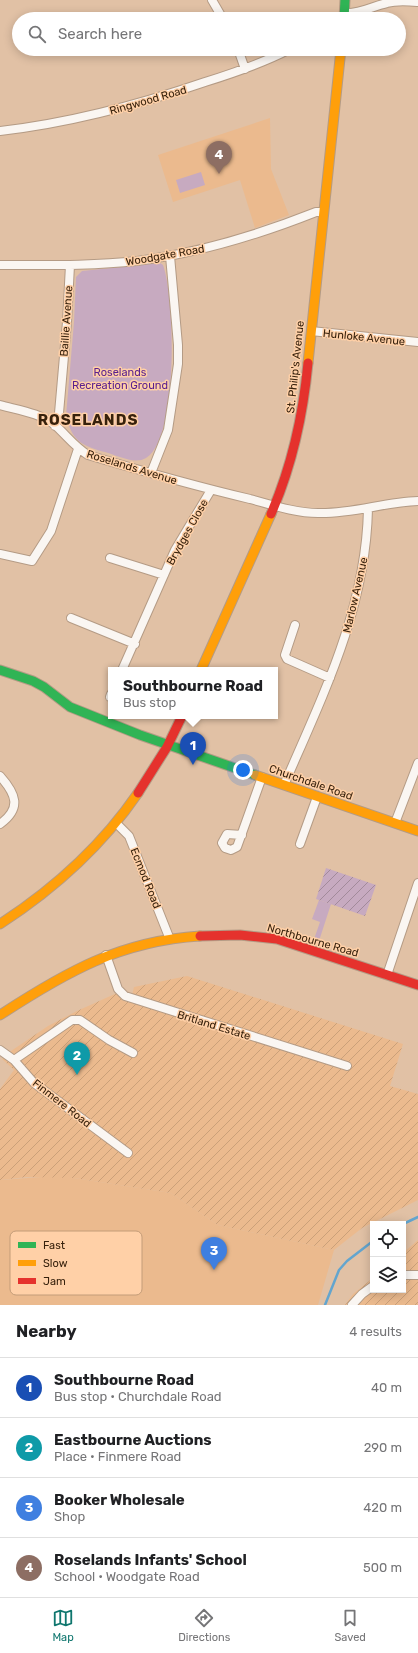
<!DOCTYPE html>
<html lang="en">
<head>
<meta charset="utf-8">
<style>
	:root { --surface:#fff; --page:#f2f2f2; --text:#202124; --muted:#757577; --line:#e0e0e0; --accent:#0f766e }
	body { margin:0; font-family:Rubik,sans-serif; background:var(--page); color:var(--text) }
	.controls { position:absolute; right:12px; bottom:12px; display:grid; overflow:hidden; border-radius:0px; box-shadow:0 2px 10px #0003 }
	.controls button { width:36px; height:36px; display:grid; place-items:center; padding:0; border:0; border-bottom:1px solid var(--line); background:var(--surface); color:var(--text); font:20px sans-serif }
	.you { position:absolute; left:243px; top:770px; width:14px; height:14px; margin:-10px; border:3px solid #fff; border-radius:50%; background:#1a73e8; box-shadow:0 0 0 6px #1a73e833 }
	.badge { display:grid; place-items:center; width:26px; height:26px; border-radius:50%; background:var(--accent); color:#fff; font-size:13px; font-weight:700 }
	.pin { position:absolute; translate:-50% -33px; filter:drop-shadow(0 1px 2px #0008) }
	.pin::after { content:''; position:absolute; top:21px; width:14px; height:12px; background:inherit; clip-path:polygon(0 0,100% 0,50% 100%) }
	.popup { position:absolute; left:108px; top:667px; width:170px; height:52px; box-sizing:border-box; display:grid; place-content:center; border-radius:0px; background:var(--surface); filter:drop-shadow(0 1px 3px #0005); font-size:13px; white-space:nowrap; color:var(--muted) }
	.popup b { font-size:15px; color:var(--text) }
	.popup::after { content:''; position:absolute; left:50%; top:100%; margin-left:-8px; border:8px solid transparent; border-top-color:var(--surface) }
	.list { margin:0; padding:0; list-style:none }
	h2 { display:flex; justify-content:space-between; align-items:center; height:52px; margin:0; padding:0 16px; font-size:17px }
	h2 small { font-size:13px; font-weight:400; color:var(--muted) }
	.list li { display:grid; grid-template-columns:26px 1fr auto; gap:12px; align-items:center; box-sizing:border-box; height:60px; padding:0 16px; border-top:1px solid var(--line) }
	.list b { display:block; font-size:15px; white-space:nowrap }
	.list p { margin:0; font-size:13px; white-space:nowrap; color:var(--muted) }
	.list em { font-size:13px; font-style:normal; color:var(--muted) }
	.icon { flex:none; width:22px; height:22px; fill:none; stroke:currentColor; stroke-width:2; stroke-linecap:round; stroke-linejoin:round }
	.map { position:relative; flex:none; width:418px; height:1305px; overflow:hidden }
	.search { position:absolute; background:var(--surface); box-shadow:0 2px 10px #0003; left:12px; right:12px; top:12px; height:44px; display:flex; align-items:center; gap:10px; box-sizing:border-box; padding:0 14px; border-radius:22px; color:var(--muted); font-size:15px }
	.sheet { height:292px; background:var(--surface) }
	nav { display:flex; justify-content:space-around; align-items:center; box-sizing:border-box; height:56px; border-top:1px solid var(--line); background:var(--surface); font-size:11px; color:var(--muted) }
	nav a { display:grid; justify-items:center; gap:2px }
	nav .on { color:var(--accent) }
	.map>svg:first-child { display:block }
	.built { fill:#ebba8e }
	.industrial { fill:url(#industrial-furrows) }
	.green { fill:#c7aac0 }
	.garden { fill:url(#garden-furrows) }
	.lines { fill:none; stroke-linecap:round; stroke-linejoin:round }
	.stream { stroke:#63a5ce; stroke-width:2.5 }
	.street-casing { stroke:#b49b85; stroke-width:10 }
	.fast-casing { stroke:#b49b85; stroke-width:11 }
	.slow-casing { stroke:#b49b85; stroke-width:11 }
	.jam-casing { stroke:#b49b85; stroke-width:11 }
	.street { stroke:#faf6f2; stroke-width:8 }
	.fast { stroke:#30b455; stroke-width:9 }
	.slow { stroke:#ff9f0a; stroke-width:9 }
	.jam { stroke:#e5322d; stroke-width:9 }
	.labels { text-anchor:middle; stroke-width:3; stroke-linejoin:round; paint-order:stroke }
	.street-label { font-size:11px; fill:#37210c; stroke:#ffd0a7 }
	.park-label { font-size:11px; fill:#5a208f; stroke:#ffd0a7 }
	.district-label { font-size:15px; font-weight:bold; letter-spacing:1px; fill:#37210c; stroke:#ffd0a7 }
	.key { fill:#ffd0a7; stroke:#c39c78; stroke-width:1 }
	.key-label { font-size:11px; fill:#37210c }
</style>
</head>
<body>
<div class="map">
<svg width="418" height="1305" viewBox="0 0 418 1305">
	<defs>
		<pattern id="industrial-furrows" width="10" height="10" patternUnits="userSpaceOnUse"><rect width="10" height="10" fill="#ebba8e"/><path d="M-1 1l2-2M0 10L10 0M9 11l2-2" fill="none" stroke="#caa079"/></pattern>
		<pattern id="garden-furrows" width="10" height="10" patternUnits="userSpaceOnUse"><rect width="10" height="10" fill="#c7aac0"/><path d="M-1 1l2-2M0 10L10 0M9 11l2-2" fill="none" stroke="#a28a9a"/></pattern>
	</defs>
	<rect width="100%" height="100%" fill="#e1c1a5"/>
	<path class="built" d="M270 118 271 169 289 215 255 228 240 180 173 202 158 155Z
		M56 1176 74 1178 171 1193 218 1225 334 1250 318 1305H0V1180Z"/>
	<path class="industrial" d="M187 976 403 1044 390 1086 418 1094V1200L362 1228 334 1250 218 1225 171 1193 74 1178 27 1177 0 1180V1089L14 1070 2 1059 11 1051 48 1026 77 1011 117 993 122 1000 130 1003 134 987Z
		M418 1240V1305H345L353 1294 373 1278V1290H403V1253Z"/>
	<path class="green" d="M201 172 205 185 180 193 176 180Z
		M160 263 163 265C175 297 179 439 146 458 135 465 116 455 105 452 82 446 72 441 66 416L74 322 76 277 82 271Z
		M319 900 331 904 318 944 313 942 320 922 312 919Z"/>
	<path class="garden" d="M326 868 376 885 365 916 316 899Z"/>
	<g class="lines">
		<path class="stream" d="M403 1224 418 1217
			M325 1305 339 1270 347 1261 373 1241"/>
		<defs>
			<path id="street" d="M212 0 223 19
				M344 13C358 15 373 6 387 3 397 0 407 1 418 2
				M238 49 245 69
				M0 131C70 123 138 105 205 82 234 73 263 63 290 49
				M0 265C46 265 92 266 137 261 199 253 258 235 316 212H324
				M311 331 418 342
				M0 405C18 410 41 413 56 426 67 436 75 447 88 455 142 471 195 486 250 499 272 505 296 513 318 513 353 514 384 502 418 501
				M55 426 59 413 67 322 70 265
				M151 473 168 430 178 364V345L170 256
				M0 554 32 561 51 531 78 449
				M110 558 164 575
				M71 618 135 644
				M295 625 285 655 287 659 330 678
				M122 670 175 550 211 490
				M110 697 111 694
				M0 776C16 794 22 808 0 824
				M284 785C323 695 366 609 368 509
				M116 823 129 836 169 937
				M395 823 418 763
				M242 835 227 834 222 843 225 848 231 850 237 847 262 777
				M300 844 317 797
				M106 955 118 989 125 996 347 1066
				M387 975 418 883
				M0 1050 14 1060 34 1083 128 1153
				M14 1060 72 1020H80L109 1040 133 1053
				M403 1275H418
				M352 1305 362 1294 373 1286"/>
			<path id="fast" d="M344 19 345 0
				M0 670 33 681 44 687 70 707 140 735 255 775"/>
			<path id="slow" d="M308 363 341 49
				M201 670 271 514
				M255 775 418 831
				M0 924C54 889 101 847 138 793
				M0 1015C66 972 120 941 200 936"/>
			<path id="jam" d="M271 514C292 466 303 416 308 363
				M138 793 167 747 182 716
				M200 936 240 935 277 939 418 985"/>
		</defs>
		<use href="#street" class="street-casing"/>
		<use href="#fast" class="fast-casing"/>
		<use href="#slow" class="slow-casing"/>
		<use href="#jam" class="jam-casing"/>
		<use href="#street" class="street"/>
		<use href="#fast" class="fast"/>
		<use href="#slow" class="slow"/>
		<use href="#jam" class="jam"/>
	</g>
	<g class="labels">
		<g class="street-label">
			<text transform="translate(148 100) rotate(-16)" y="4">Ringwood Road</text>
			<text transform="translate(165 255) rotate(-10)" y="4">Woodgate Road</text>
			<text transform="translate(66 321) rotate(-86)" y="4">Baillie Avenue</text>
			<text transform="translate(364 337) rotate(6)" y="4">Hunloke Avenue</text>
			<text transform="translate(295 367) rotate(-84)" y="4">St. Philip's Avenue</text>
			<text transform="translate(132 467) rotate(17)" y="4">Roselands Avenue</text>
			<text transform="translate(187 532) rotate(-61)" y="4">Brydges Close</text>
			<text transform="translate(355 595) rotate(-77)" y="4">Marlow Avenue</text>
			<text transform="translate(311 782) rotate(19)" y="4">Churchdale Road</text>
			<text transform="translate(146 878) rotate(68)" y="4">Ecmod Road</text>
			<text transform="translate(313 940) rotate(16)" y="4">Northbourne Road</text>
			<text transform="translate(214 1025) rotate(17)" y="4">Britland Estate</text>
			<text transform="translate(62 1103) rotate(38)" y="4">Finmere Road</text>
		</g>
		<g class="park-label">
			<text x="120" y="376">Roselands<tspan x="120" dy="13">Recreation Ground</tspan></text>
		</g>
		<g class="district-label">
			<text x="88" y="425">ROSELANDS</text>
		</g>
	</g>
	<rect x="10" y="1231" width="132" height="64" rx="6" class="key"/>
	<rect x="18" y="1242" width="18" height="6" fill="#30b455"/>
	<rect x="18" y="1260" width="18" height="6" fill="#ff9f0a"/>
	<rect x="18" y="1278" width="18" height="6" fill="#e5322d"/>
	<g class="key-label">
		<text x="43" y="1249">Fast</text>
		<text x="43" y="1267">Slow</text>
		<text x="43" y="1285">Jam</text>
	</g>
</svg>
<div class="controls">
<button><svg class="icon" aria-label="locate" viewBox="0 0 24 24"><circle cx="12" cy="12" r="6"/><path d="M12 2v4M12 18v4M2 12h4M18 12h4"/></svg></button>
<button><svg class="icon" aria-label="layers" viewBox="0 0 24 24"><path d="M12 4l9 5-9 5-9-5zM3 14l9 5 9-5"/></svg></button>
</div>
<div class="you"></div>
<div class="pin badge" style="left:193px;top:765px;background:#1a4fb4">1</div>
<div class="popup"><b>Southbourne Road</b>Bus stop</div>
<div class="pin badge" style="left:77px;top:1075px;background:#0f9aa8">2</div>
<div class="pin badge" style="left:214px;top:1270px;background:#3f7fe0">3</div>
<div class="pin badge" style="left:219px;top:174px;background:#8d6e63">4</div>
<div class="search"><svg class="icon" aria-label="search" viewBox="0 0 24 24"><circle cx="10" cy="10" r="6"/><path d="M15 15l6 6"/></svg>Search here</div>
</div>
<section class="sheet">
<h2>Nearby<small>4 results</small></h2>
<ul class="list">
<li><span class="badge" style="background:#1a4fb4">1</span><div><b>Southbourne Road</b><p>Bus stop · Churchdale Road</p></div><em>40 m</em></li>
<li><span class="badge" style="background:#0f9aa8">2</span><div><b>Eastbourne Auctions</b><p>Place · Finmere Road</p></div><em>290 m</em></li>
<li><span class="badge" style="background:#3f7fe0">3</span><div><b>Booker Wholesale</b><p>Shop</p></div><em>420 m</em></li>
<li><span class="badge" style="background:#8d6e63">4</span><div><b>Roselands Infants' School</b><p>School · Woodgate Road</p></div><em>500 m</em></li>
</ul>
</section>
<nav>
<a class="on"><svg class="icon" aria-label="map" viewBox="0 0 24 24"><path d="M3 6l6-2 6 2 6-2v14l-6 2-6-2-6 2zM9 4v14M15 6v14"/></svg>Map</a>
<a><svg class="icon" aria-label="directions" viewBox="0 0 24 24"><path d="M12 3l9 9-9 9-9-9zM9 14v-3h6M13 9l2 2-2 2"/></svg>Directions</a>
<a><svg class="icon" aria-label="saved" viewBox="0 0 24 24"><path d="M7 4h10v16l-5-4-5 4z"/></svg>Saved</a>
</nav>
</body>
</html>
